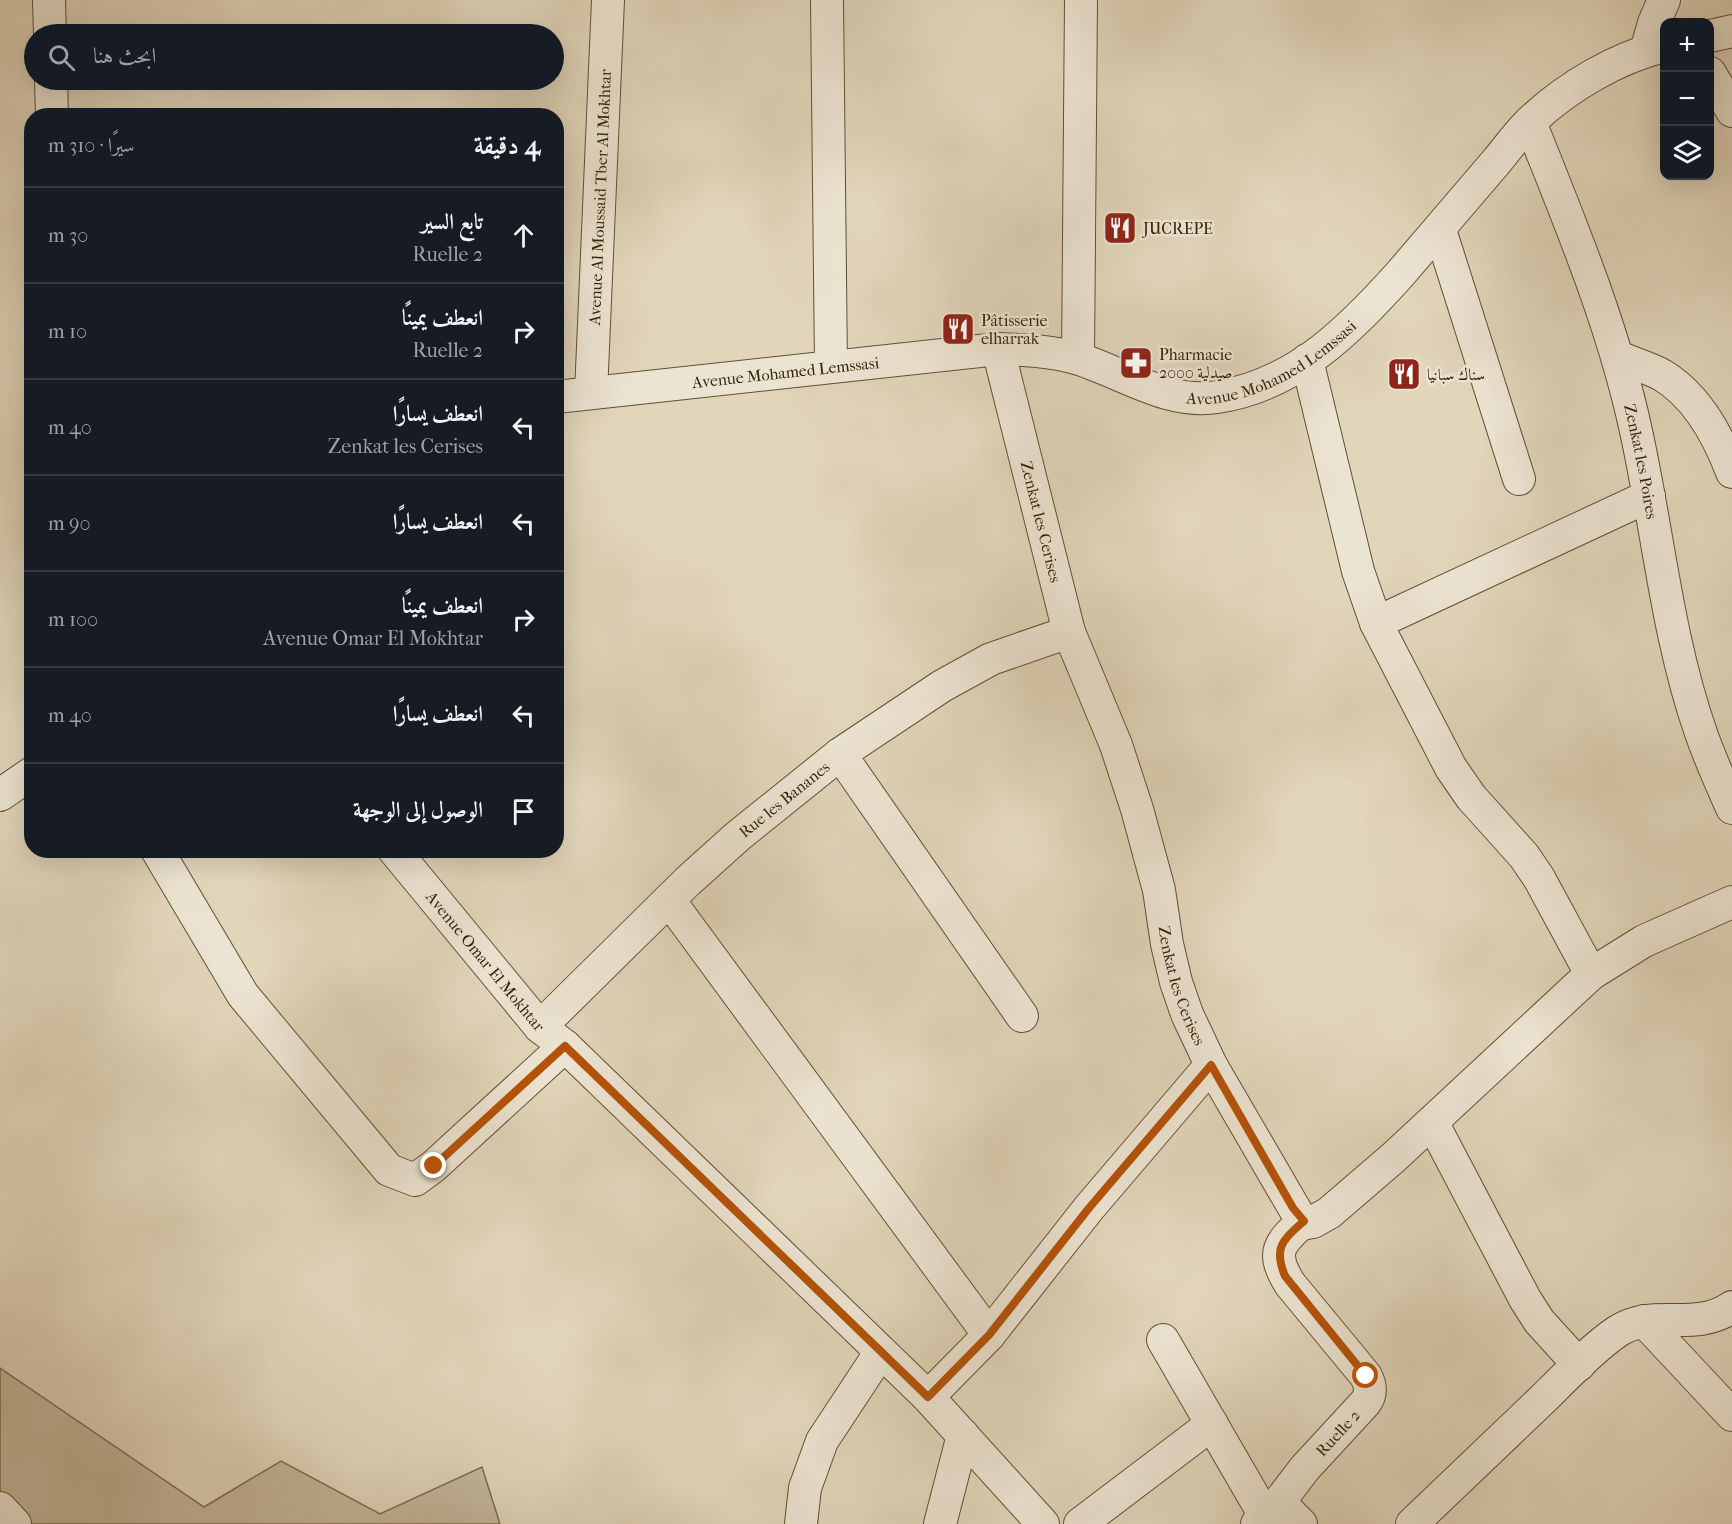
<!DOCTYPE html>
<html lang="ar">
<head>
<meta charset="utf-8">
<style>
	:root { --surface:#171b24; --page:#20242c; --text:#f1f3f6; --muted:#9ea1a6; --line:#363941 }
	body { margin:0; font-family:"IM FELL French Canon",Amiri,serif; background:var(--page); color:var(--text); direction:rtl }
	.controls { position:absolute; right:18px; top:18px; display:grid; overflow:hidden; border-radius:12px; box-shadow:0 6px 24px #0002 }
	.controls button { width:54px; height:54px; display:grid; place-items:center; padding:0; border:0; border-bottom:2px solid var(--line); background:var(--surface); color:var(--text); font:30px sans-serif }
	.stop { position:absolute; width:18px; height:18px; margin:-14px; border:4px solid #b45309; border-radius:50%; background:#fff }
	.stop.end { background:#b45309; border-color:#fff; box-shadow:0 2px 6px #0008 }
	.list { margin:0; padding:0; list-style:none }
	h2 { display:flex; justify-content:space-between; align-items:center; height:78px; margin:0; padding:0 24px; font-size:26px }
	h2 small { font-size:20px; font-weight:400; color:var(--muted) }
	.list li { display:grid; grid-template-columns:39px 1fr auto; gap:18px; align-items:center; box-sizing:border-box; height:96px; padding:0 24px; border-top:2px solid var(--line) }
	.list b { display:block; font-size:22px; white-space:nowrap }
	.list p { margin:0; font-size:20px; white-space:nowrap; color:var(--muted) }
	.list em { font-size:20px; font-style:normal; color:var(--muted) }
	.icon { flex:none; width:33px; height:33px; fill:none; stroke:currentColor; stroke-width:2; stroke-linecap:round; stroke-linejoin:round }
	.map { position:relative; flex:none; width:1732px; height:1524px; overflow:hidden; direction:ltr }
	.search { position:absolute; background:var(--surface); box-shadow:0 6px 24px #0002; left:24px; top:24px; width:540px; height:66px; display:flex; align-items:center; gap:15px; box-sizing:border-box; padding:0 21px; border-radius:33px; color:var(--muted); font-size:22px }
	.panel { position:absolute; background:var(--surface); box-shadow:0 6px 24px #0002; left:24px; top:108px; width:540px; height:750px; border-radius:24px; direction:rtl }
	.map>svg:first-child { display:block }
	.green { fill:#c4b79c; stroke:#7c6d52; stroke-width:1.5 }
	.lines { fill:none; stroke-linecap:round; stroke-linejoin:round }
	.minor-casing { stroke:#605034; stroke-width:34 }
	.minor { stroke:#ece4d2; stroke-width:32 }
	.route { stroke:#b45309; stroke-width:8 }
	.labels { text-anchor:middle; stroke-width:5; stroke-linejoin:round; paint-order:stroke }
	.street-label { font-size:16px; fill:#352308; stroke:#ece4d2 }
	.poi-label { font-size:16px; fill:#352308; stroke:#ece4d2; text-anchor:start }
</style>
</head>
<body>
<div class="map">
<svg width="1732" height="1524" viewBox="0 0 1732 1524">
	<rect width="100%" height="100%" fill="#e1d5ba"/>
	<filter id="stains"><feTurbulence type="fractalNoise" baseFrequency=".00333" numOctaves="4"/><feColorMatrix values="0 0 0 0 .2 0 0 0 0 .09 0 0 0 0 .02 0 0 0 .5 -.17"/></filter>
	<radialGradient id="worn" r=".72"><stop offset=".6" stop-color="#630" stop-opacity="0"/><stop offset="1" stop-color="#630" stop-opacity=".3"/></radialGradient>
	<path class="green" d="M0 1368 204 1507 281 1461 380 1514 482 1467 500 1524H0Z"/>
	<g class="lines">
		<defs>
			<g id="minor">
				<path d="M49 0 50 34"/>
				<path d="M827 0 831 367"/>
				<path d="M1710 36 1732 31"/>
				<path d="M1646 51 1654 23 1664 0"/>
				<path d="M1710 73 1732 111"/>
				<path d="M51 80 52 116"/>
				<path id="s1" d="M1530 122C1570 223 1613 324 1636 431 1658 531 1667 636 1701 733 1710 759 1721 783 1732 808"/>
				<path d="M1440 230 1519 479"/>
				<path id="s2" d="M998 349 1069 632 1116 745 1137 809 1159 890 1167 944 1176 982 1187 1014 1211 1065 1300 1218 1307 1223 1313 1222 1329 1213 1393 1158 1591 974 1644 941 1732 902"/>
				<path d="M1618 357C1632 363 1649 368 1662 375 1697 396 1718 435 1732 472"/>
				<path d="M1078 358 1081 0"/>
				<path d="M1307 360 1358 571 1376 623 1451 768 1471 797 1524 856 1539 878 1591 974"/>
				<path id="s3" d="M591 393 608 0"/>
				<path id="s4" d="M556 397 998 349C1025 350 1053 351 1079 359 1123 373 1169 405 1217 397 1296 385 1351 329 1401 273 1433 236 1464 199 1496 162 1507 149 1518 133 1531 121 1567 87 1616 58 1664 46"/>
				<path d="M1376 623 1649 496"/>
				<path d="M840 754 1022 1016"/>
				<path d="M0 795 32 773"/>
				<path d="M157 850 243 995 389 1170 415 1180 434 1166 565 1046"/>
				<path id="s5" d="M394 850 540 1027 565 1046 928 1397 1043 1524"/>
				<path d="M669 900 989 1335 928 1397"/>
				<path id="s6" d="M540 1027 688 881 738 836 840 754 942 686 991 659 1069 632"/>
				<path d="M1432 1122 1525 1299 1539 1321 1579 1365"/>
				<path d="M1644 1321 1732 1415"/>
				<path d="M989 1335 1089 1208 1211 1065"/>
				<path d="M1163 1340 1265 1516"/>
				<path d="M1279 1502 1301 1524"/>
				<path d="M0 1508 15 1524"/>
				<path d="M801 1524 805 1488 822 1441 880 1353"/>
				<path d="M940 1524 963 1435"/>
				<path d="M1080 1524 1212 1424"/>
				<path id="s7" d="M1257 1524 1279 1502 1305 1468 1365 1403C1372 1394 1371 1386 1366 1376L1290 1284C1270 1252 1279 1243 1304 1221"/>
				<path d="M1412 1524C1456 1482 1500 1440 1544 1398 1565 1377 1594 1347 1618 1331 1654 1308 1694 1333 1732 1307"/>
			</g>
		</defs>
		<use href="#minor" class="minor-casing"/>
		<use href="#minor" class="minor"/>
	</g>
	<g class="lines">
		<path class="route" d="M434 1166 565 1046 928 1397 989 1335 1089 1208 1211 1065 1293 1208 1304 1221C1283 1240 1273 1247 1285 1276L1366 1376"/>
	</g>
	<defs>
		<symbol id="restaurant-square" viewBox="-11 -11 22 22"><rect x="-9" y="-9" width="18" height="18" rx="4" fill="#8f2418" stroke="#ece4d2"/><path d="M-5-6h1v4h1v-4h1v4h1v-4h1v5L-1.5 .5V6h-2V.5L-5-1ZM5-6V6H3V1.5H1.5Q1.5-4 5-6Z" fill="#fff"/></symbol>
		<symbol id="pharmacy-square" viewBox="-11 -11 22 22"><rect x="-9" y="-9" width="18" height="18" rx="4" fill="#8f2418" stroke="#ece4d2"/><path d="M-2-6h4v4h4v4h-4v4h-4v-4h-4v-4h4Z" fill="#fff"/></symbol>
	</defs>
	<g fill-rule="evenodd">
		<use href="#restaurant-square" x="1101" y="209" width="38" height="38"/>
		<use href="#restaurant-square" x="939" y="310" width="38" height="38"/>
		<use href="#pharmacy-square" x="1117" y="344" width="38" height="38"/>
		<use href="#restaurant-square" x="1385" y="355" width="38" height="38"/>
	</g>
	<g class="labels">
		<g class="street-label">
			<text dy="6" stroke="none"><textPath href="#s3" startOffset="196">Avenue Al Moussaid Tber Al Mokhtar</textPath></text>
			<text dy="6" stroke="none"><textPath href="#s4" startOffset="735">Avenue Mohamed Lemssasi</textPath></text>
			<text dy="6" stroke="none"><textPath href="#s4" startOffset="231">Avenue Mohamed Lemssasi</textPath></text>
			<text dy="6" stroke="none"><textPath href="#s1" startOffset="358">Zenkat les Poires</textPath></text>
			<text dy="6" stroke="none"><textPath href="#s2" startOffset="178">Zenkat les Cerises</textPath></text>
			<text dy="6" stroke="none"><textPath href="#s6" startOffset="334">Rue les Bananes</textPath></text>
			<text dy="6" stroke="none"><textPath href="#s5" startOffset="144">Avenue Omar El Mokhtar</textPath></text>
			<text dy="6" stroke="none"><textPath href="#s2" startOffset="664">Zenkat les Cerises</textPath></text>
			<text dy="6" stroke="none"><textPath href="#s7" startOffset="122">Ruelle 2</textPath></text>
		</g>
		<g class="poi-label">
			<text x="1143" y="234">JUCREPE</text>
			<text x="981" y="326">Pâtisserie<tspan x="981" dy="18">elharrak</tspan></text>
			<text x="1159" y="360">Pharmacie<tspan x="1159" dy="18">2000 صيدلية</tspan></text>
			<text x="1427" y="380">سناك سبانيا</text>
		</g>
	</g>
	<rect width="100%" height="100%" filter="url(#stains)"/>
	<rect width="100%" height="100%" fill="url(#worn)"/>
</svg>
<div class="controls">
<button>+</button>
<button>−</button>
<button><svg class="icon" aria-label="layers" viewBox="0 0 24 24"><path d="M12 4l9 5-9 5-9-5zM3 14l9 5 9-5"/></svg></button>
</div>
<div class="stop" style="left:1366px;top:1376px"></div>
<div class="stop end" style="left:434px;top:1166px"></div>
<div class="search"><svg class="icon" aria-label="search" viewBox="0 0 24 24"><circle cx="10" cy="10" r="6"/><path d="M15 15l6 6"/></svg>ابحث هنا</div>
<section class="panel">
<h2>4 دقيقة<small>سيرًا · 310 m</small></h2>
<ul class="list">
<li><svg class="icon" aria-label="ahead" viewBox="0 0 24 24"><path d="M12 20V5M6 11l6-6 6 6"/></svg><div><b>تابع السير</b><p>Ruelle 2</p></div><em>30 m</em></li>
<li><svg class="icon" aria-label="right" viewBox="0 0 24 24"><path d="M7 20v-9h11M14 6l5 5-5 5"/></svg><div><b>انعطف يمينًا</b><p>Ruelle 2</p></div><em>10 m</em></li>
<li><svg class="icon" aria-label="left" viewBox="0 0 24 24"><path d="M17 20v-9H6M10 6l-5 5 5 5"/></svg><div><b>انعطف يسارًا</b><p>Zenkat les Cerises</p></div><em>40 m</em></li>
<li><svg class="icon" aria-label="left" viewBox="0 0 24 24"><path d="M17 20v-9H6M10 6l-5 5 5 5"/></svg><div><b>انعطف يسارًا</b></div><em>90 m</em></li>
<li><svg class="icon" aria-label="right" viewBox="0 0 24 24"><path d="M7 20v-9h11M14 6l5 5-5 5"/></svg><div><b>انعطف يمينًا</b><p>Avenue Omar El Mokhtar</p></div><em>100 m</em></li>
<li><svg class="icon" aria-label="left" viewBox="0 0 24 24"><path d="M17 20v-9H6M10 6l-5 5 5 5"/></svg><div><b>انعطف يسارًا</b></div><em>40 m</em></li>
<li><svg class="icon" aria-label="arrive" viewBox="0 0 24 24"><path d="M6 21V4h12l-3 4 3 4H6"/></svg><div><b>الوصول إلى الوجهة</b></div></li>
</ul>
</section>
</div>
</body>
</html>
